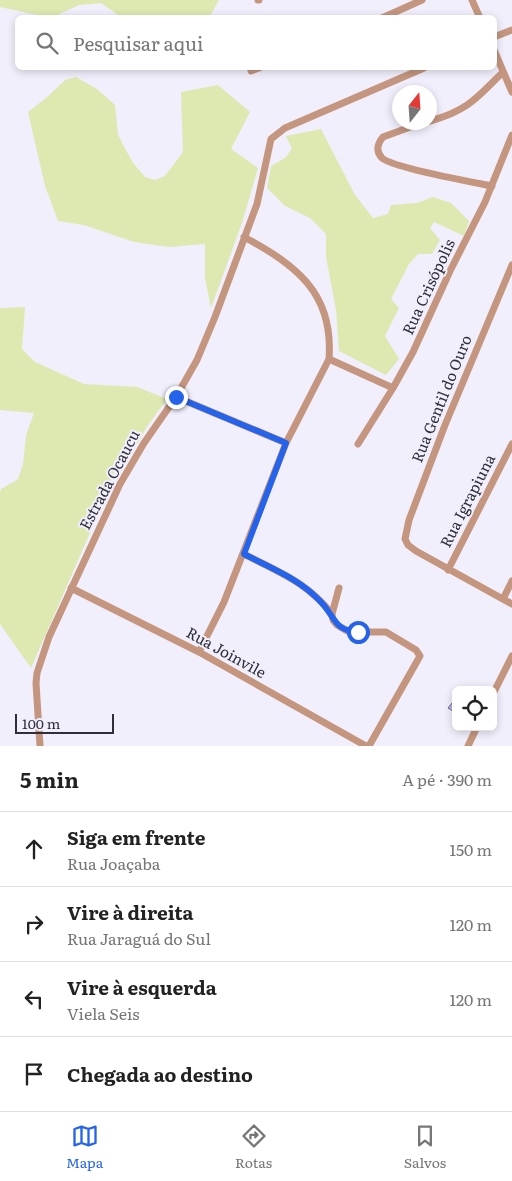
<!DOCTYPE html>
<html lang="pt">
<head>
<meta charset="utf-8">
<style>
	:root { --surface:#fff; --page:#f6f6f6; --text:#222; --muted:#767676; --line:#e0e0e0; --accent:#2563eb }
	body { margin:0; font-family:Literata,serif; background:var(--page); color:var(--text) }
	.controls { position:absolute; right:15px; bottom:15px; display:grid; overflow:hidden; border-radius:8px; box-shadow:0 2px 8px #0003 }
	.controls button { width:45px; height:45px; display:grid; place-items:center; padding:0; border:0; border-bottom:1px solid var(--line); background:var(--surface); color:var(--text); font:25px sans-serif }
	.compass { position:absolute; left:392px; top:85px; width:45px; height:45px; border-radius:50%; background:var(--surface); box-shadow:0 2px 8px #0003; rotate:17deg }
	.scale { position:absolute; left:15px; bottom:12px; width:99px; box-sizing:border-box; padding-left:5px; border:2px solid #302f39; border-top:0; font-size:14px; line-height:18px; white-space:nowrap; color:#302f39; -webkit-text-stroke:4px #f1effb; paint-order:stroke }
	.stop { position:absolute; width:15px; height:15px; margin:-11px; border:4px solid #2563eb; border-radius:50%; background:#fff }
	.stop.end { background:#2563eb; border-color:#fff; box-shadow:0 1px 5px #0008 }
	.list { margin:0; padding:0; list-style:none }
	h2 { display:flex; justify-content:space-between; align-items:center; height:65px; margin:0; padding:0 20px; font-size:21px }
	h2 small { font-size:16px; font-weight:400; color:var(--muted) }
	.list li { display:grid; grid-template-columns:32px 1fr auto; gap:15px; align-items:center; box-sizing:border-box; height:75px; padding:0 20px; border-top:1px solid var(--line) }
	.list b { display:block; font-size:19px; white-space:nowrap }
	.list p { margin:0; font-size:16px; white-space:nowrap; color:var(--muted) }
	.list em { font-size:16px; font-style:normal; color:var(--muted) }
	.icon { flex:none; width:28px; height:28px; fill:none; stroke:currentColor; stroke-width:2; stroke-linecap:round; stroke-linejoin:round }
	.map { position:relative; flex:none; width:512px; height:746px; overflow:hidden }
	.search { position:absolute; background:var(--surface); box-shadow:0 2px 8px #0003; left:15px; right:15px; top:15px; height:55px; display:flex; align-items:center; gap:12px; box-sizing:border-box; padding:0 18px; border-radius:8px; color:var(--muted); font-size:19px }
	.sheet { height:365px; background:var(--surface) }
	nav { display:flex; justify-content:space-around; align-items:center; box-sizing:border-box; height:70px; border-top:1px solid var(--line); background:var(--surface); font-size:14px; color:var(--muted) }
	nav a { display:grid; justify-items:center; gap:2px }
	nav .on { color:var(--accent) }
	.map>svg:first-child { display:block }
	.green { fill:#dde9b1 }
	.building { fill:#bab0ea; stroke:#706c84 }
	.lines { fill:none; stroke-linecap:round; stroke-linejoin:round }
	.minor { stroke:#c4967f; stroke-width:7 }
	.route { stroke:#2563eb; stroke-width:6 }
	.labels { text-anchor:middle; stroke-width:4; stroke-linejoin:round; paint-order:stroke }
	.street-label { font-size:15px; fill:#302f39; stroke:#f1effb }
</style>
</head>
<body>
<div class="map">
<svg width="512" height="746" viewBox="0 0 512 746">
	<rect width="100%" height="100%" fill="#f1effb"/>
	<path class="green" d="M0 0H219L210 16 204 18 121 17 101 3 79 5 53 17H47L0 7Z
		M76 77 97 89 115 105 118 134 124 147 134 164 145 177 155 180 165 176 183 152 181 92 218 85 250 112 231 149 258 168 242 223 211 308 205 278V244L169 247 134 242 84 225 58 221 45 186 28 112 46 98 65 80Z
		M321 129 355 195 373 218 388 214 391 205 417 203 433 197 451 203 469 221 464 236 434 222 430 228 440 240 432 254H418L409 264 391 299 399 308 385 336 399 359 386 375 339 351 336 310 326 257V234L310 218 285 206 267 188 271 166 285 158 292 149 286 136Z
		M25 307 22 349 35 362 84 384 137 387 167 399 146 428 138 443 117 465 93 526 31 668 0 624V493L1 489 18 479 23 464 26 435 34 413 0 410V308Z"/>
	<path class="building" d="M456 698V713L448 708Z"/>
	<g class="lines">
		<path class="minor" d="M258 0H259
			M472 0 480 18
			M382 18 422 0
			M494 37 512 30
			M494 50 512 92
			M251 71 259 68
			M430 121C467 111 477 98 503 72
			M424 122 383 137C378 143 375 151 382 158 393 168 472 182 492 186
			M512 265 445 425 409 520 405 539 408 545 416 551 512 604
			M329 359 393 388
			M176 397 286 443
			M358 444 393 388 413 352 450 271 485 202 512 135
			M244 554C278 572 307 582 332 614
			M448 570 512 444
			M71 588 199 652 366 746
			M339 588 332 614 333 620 337 625 349 632H386L416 650 420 656 369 746
			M503 599 512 581
			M199 652 224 602 286 443 329 359C334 293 296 265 244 237
			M493 694 512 656
			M40 746 36 683 37 673 49 637 120 484 144 443 176 397 197 360 215 317 257 204 271 139 285 128 424 68
			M468 746 477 727"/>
	</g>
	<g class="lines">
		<path class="route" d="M176 397 286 443 244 554C270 568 298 578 319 600 335 615 333 631 358 632"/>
	</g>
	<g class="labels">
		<g class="street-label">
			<text transform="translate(429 287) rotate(-65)" y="5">Rua Crisópolis</text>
			<text transform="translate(442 399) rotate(-68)" y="5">Rua Gentil do Ouro</text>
			<text transform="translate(110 480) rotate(-62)" y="5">Estrada Ocaucu</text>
			<text transform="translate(468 501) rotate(-63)" y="5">Rua Igrapiuna</text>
			<text transform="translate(226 653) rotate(29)" y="5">Rua Joinvile</text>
		</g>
	</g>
</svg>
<div class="controls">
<button><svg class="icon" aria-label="locate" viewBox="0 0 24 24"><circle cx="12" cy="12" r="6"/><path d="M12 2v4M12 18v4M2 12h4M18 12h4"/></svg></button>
</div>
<svg class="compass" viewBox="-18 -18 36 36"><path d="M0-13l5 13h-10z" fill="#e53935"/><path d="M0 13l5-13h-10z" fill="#767676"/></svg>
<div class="scale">100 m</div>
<div class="stop" style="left:358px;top:632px"></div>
<div class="stop end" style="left:176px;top:397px"></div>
<div class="search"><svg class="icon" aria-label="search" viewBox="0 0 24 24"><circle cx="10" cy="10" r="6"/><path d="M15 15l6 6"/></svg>Pesquisar aqui</div>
</div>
<section class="sheet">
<h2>5 min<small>A pé · 390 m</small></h2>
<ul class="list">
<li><svg class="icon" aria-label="ahead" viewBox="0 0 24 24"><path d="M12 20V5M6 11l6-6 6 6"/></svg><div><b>Siga em frente</b><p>Rua Joaçaba</p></div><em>150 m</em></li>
<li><svg class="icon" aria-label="right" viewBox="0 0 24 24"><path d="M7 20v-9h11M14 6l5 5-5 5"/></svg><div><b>Vire à direita</b><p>Rua Jaraguá do Sul</p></div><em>120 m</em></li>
<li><svg class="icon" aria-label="left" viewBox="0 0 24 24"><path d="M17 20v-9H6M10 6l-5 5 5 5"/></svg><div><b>Vire à esquerda</b><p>Viela Seis</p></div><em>120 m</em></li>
<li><svg class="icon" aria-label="arrive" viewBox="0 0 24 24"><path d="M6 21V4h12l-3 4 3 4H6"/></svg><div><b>Chegada ao destino</b></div></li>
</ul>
</section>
<nav>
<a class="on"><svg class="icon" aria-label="map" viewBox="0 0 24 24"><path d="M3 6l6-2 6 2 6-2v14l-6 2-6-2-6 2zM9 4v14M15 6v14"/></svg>Mapa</a>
<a><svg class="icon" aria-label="directions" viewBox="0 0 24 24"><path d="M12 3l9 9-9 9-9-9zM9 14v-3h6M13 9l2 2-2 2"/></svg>Rotas</a>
<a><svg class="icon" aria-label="saved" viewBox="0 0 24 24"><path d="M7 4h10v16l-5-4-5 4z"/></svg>Salvos</a>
</nav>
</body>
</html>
